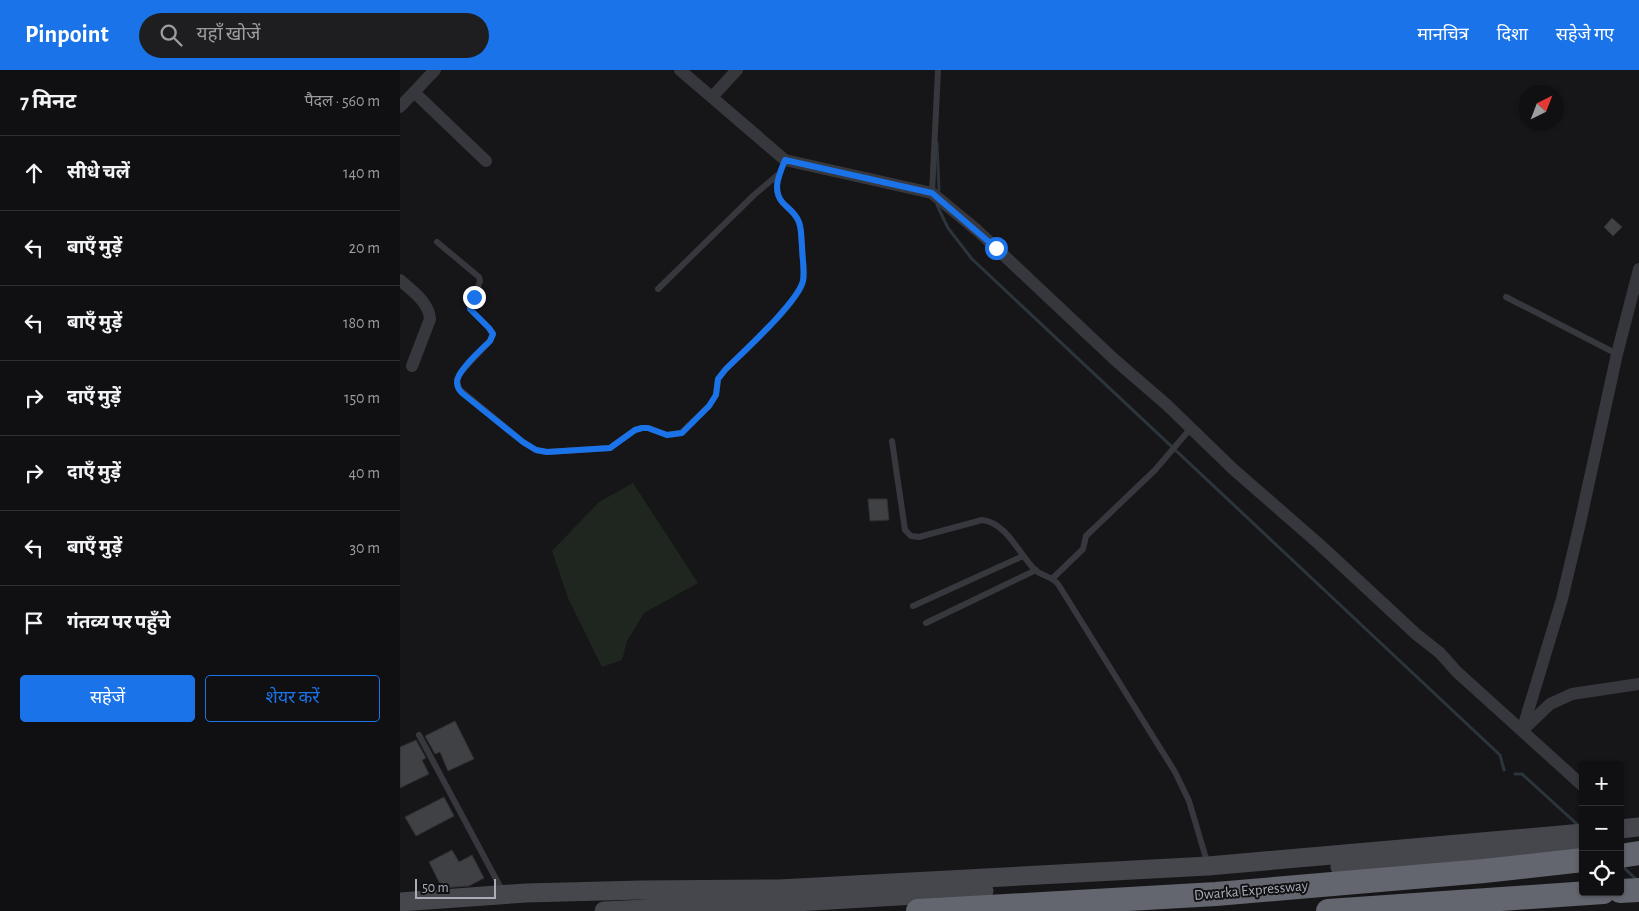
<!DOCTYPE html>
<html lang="hi">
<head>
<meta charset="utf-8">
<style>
	:root { --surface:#101012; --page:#1e1e20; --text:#f1f3f6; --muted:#9c9d9f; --line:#303032; --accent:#1a73e8 }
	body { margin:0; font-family:"Alegreya Sans","Noto Sans Devanagari",sans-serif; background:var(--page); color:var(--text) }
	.controls { position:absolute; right:15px; bottom:15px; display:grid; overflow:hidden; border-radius:5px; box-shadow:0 1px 4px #0004 }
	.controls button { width:45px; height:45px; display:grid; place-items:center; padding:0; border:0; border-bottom:1px solid var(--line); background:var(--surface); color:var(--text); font:25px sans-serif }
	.compass { position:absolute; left:1119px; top:15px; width:45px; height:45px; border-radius:50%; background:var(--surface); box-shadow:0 1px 4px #0004; rotate:42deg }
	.scale { position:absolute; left:15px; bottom:12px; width:81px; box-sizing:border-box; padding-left:5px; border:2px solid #a8adb8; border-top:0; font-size:14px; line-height:18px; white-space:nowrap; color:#a8adb8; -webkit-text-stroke:4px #111113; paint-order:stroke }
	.stop { position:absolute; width:15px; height:15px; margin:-11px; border:4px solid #1a73e8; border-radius:50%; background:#fff }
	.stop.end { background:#1a73e8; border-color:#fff; box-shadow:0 1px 5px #0008 }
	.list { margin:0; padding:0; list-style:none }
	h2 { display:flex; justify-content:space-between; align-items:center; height:65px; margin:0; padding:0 20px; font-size:21px }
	h2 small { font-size:16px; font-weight:400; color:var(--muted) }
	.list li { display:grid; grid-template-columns:32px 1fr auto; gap:15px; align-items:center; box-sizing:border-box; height:75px; padding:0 20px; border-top:1px solid var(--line) }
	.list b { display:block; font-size:19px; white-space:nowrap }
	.list em { font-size:16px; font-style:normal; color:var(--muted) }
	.actions { display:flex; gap:10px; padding:15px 20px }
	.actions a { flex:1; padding:11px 0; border:1px solid var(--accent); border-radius:5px; text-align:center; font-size:18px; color:var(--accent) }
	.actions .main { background:var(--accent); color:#fff }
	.icon { flex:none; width:28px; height:28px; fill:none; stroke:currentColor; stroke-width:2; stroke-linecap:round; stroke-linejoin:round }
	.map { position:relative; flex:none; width:1239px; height:841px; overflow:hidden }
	header { display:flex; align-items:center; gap:30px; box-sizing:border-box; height:70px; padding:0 25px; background:var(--accent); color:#fff }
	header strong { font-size:24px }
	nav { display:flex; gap:28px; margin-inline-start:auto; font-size:18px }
	.search { width:350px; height:45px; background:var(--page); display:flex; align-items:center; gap:12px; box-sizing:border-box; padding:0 18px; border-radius:28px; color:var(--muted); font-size:19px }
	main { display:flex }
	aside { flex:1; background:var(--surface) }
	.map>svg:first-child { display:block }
	.green { fill:#1e261f }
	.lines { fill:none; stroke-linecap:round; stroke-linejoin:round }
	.stream { stroke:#2c353c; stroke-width:3 }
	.building { fill:#404145; stroke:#303034 }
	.lane { stroke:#37383d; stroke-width:6 }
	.street { stroke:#37383d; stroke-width:12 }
	.secondary { stroke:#45474d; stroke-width:19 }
	.highway { stroke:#63666e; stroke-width:24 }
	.route { stroke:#1a73e8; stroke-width:6 }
	.labels { text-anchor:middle; stroke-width:4; stroke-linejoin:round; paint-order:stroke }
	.street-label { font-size:15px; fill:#a8adb8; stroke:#111113 }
</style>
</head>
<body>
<header>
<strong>Pinpoint</strong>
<div class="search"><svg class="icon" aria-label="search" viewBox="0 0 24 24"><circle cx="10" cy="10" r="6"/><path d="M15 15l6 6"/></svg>यहाँ खोजें</div>
<nav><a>मानचित्र</a><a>दिशा</a><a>सहेजे गए</a></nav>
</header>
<main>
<aside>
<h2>7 मिनट<small>पैदल · 560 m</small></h2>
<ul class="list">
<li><svg class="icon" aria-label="ahead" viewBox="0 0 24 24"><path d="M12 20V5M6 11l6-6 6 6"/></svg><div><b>सीधे चलें</b></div><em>140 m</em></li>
<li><svg class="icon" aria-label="left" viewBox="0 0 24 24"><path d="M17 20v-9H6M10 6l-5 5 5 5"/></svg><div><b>बाएँ मुड़ें</b></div><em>20 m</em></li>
<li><svg class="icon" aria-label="left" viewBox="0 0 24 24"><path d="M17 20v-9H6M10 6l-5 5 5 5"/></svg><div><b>बाएँ मुड़ें</b></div><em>180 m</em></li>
<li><svg class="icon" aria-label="right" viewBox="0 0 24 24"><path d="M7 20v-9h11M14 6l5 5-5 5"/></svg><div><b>दाएँ मुड़ें</b></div><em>150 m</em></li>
<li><svg class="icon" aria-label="right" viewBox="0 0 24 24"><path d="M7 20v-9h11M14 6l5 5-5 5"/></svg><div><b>दाएँ मुड़ें</b></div><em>40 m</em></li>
<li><svg class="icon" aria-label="left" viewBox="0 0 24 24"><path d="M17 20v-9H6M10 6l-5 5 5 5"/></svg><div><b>बाएँ मुड़ें</b></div><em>30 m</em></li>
<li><svg class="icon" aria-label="arrive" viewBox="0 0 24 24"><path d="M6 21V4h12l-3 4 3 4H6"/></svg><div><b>गंतव्य पर पहुँचे</b></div></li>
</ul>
<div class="actions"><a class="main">सहेजें</a><a>शेयर करें</a></div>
</aside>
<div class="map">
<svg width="1239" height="841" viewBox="0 0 1239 841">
	<rect width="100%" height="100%" fill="#161618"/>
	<path class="green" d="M233 413 298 513 244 543 227 571 222 590 202 597 168 528 152 481 199 432Z"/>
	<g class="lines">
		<path class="stream" d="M537 73 539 120
			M537 135 548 158 572 189 1100 685 1104 700
			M1115 704H1122L1179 756
			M1221 795 1237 810"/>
	</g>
	<path class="building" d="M1212 148 1222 157 1213 166 1204 157Z
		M468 429H487L489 450 470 451Z
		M55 651 74 689 48 701 40 682 35 684 25 666Z
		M16 670 26 688 22 690 29 704 0 718V677Z
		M44 727 54 746 16 766 5 747Z
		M52 780 59 792 72 785 84 808 69 816 42 818 29 792Z"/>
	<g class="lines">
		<path class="lane" d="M532 123 538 0
			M37 172 79 207 80 211 77 220 70 235V239L89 258 93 264 90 271 60 303 57 310 59 319 123 372 136 380 147 382 210 378 235 360 242 358H248L267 365 281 363 309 336 316 325 318 309 325 300C343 282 398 233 403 211 405 200 402 187 402 176 401 168 402 157 398 150 395 143 388 138 383 133 371 120 380 103 385 90
			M258 219 354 125 380 103
			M1106 227 1217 284
			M492 371 505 460 511 466 519 467 582 450C607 453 618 483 635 500 643 507 650 505 658 514L775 702 789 731 808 795
			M653 508 683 479 686 466 755 400 791 358
			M513 536 623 486
			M526 553 636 500
			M19 665 103 822"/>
		<path class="street" d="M280 0 385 90 532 123 578 161 715 290 767 335 833 399 919 474 1016 564 1040 583 1057 602 1183 716
			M14 22 86 91
			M312 27 337 0
			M0 37 35 0
			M0 210C12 221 29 232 30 249L12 296
			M1124 659 1150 634 1172 624 1239 614
			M1122 661 1162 529 1180 453 1217 284 1239 199"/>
		<path class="secondary" d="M1220 759 1239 757
			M940 797 1183 777
			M0 832 126 823 241 820 379 819 808 796 1183 763
			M204 841 379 833 584 821"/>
		<path class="highway" d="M1220 786 1239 783
			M1220 821 1239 820
			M518 841 816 824 1084 801 1183 790
			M928 841 1203 822"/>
	</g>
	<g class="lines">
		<path class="route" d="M74 227 70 235V239L89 258 93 264 90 271C82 279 57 301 57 312 57 316 59 320 62 323L123 372 136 380 147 382 210 378 235 360 242 358H248L267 365 282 363 309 336 316 325 318 309 325 300C343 282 398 232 403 211 405 200 402 187 402 176 401 168 402 157 398 150 395 143 388 138 383 133 371 120 380 103 385 90L532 123 596 178"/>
	</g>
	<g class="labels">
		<g class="street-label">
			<text transform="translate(851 820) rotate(-5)" y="5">Dwarka Expressway</text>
		</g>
	</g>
</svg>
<div class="controls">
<button>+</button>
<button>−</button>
<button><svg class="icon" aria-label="locate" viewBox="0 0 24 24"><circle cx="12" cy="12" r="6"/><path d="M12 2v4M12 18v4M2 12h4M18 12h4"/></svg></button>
</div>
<svg class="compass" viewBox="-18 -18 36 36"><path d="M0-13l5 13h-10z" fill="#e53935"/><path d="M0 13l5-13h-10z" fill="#9c9d9f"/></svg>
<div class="scale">50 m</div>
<div class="stop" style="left:596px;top:178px"></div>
<div class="stop end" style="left:74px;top:227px"></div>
</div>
</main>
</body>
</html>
